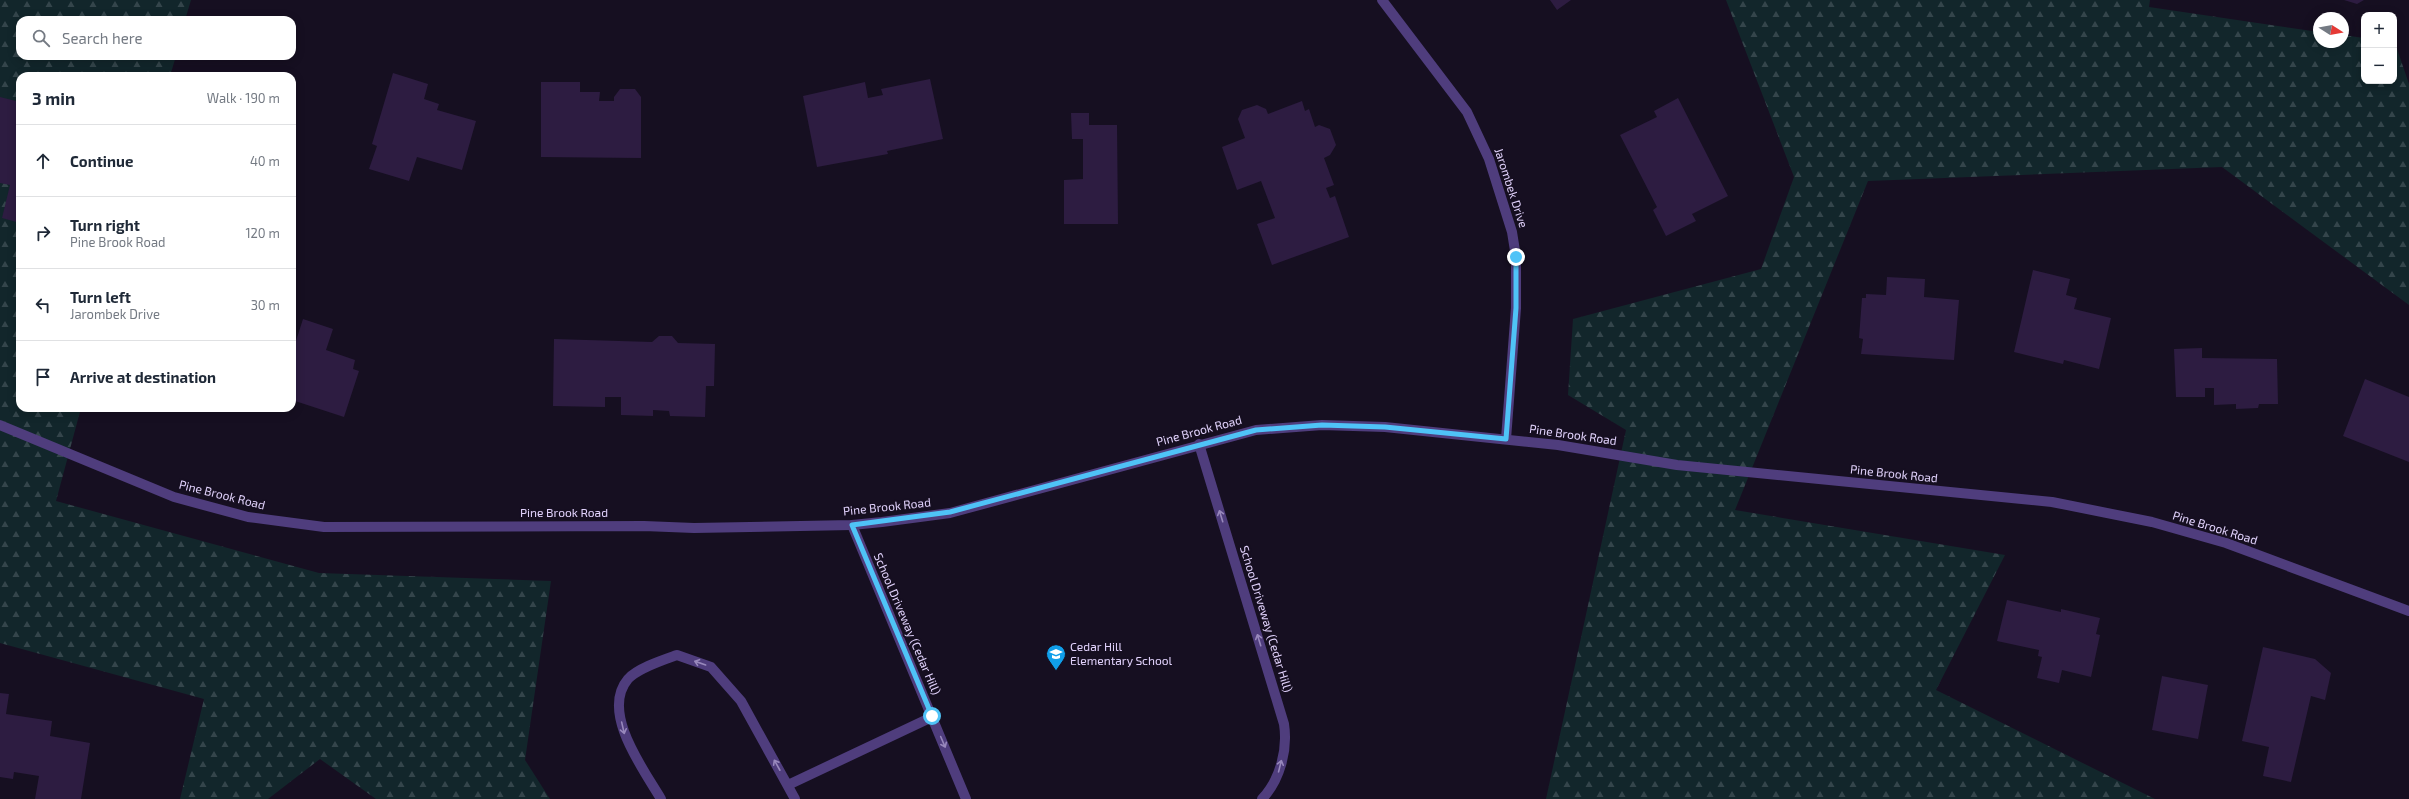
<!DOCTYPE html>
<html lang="en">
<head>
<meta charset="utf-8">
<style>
	:root { --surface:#fff; --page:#f2f2f3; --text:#1f2937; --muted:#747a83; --line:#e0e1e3 }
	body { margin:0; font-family:"Exo 2",sans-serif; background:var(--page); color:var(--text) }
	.controls { position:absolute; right:12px; top:12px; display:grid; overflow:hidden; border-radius:8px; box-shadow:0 2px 10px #0003 }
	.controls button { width:36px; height:36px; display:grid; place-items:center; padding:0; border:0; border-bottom:1px solid var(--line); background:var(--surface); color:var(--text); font:20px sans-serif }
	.compass { position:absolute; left:2313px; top:12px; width:36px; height:36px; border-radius:50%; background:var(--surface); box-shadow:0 2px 10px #0003; rotate:101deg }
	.stop { position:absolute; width:12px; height:12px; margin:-9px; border:3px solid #4fc3f7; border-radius:50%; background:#fff }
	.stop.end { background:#4fc3f7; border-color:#fff; box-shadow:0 1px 4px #0008 }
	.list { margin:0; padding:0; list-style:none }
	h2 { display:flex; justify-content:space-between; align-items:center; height:52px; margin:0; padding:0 16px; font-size:17px }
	h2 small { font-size:13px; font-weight:400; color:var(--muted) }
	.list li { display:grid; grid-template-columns:26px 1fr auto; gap:12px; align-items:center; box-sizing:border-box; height:72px; padding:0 16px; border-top:1px solid var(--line) }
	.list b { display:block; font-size:15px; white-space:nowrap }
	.list p { margin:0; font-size:13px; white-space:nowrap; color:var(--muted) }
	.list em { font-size:13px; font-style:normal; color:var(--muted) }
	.icon { flex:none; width:22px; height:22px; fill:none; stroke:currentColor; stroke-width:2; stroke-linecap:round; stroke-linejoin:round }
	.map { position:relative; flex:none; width:2409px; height:799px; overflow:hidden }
	.search { position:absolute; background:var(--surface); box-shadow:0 2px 10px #0003; left:16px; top:16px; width:280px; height:44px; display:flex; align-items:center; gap:10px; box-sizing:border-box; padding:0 14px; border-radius:12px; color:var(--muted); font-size:15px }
	.panel { position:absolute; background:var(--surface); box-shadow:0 2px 10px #0003; left:16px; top:72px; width:280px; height:340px; border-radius:12px }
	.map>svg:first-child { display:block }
	.forest { fill:url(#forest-firs) }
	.building { fill:#2d1c41 }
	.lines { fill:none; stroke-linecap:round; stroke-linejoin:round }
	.service { stroke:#4f3d7d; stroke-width:10 }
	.minor { stroke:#4f3d7d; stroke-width:10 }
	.tertiary { stroke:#4f3d7d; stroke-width:10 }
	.oneway { stroke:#9888bc }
	.route { stroke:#4fc3f7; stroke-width:5 }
	.labels { text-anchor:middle; stroke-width:4; stroke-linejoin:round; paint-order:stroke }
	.street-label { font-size:12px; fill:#e1d2fc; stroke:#160f21 }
	.poi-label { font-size:12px; fill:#e1d2fc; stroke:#160f21; text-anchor:start }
</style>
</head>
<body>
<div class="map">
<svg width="2409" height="799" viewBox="0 0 2409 799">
	<defs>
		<pattern id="forest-firs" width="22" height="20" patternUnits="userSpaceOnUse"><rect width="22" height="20" fill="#12262b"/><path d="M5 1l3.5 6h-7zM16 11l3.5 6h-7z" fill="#34454b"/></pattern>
	</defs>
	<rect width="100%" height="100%" fill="#160f21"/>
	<path class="forest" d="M0 0H191L185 20H20V56H176L170 76H20V408H81L56 501 319 573 551 581 525 760 550 799H376L320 759 268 799H180L204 699 0 643Z
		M1726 0H2150L2149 7 2319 32V42H2343V35L2364 38V81H2394L2395 43 2409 84V305L2222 167 1868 181 1735 510 2005 555 1936 690 2155 799H1546L1626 430 1568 395 1573 319 1761 269 1794 177Z"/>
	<path class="building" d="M1550 0H1571L1557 10Z
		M2344 0H2364L2357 4Z
		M393 73 428 84 424 99 439 104 437 110 476 121 462 170 417 157 409 181 369 169 377 146 372 144Z
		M930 79 943 139 887 151 888 154 817 167 803 96 865 82 868 98 883 95 881 89Z
		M541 82H580V92H600L599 101H614V97L620 89H635L641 97V158L541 157Z
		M0 97 20 102V223L2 218 10 185 0 183Z
		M1678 98 1728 196 1692 214 1696 221 1666 236 1653 210 1657 207 1620 135 1657 117 1654 111Z
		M1302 101 1305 111 1309 109 1315 127 1319 125 1330 129 1336 145 1330 155 1324 158 1334 185 1326 188 1330 198 1335 196 1349 237 1272 265 1257 224 1275 218 1261 181 1237 190 1222 147 1245 138 1238 119 1242 110 1257 105 1266 109 1268 114Z
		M1071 113H1089V125H1117L1118 224H1064V180L1083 179V139H1072Z
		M2033 270 2070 279 2066 295 2077 298 2074 309 2111 318 2099 369 2064 360 2063 364 2014 352Z
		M1887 277 1925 279 1924 297 1959 300 1954 360 1861 354 1863 339 1859 338 1862 298H1866V294L1886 295Z
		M303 319 333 329 326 350 355 360 353 369 359 371 344 417 292 400V344H295Z
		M659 336H672L678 343 715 344 714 386H706L705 417 670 416 669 411 653 410V416L621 415V397H605V407L553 406 554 339 652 342Z
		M2202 348V358L2277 359 2278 404H2259L2258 408 2236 409V404L2214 405V388H2205V397H2176L2174 349Z
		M2365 379 2409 397V462L2343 436Z
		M2007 600 2061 612V609L2100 618 2096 634 2100 635 2091 677 2062 670 2059 683 2037 678 2042 657 2038 656 2039 650 1997 641Z
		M2263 647 2315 659 2331 673 2325 700 2311 696 2291 782 2263 776 2269 747 2242 741Z
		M2162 676 2208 685 2198 739 2152 730Z
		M0 693 9 694 6 714 52 721 50 736 90 743 81 799H35L39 776 14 772 13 779 0 777Z"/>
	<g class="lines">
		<path class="service" d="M1199 444 1284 724C1288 750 1280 780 1262 799
			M852 525 966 799
			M788 785 932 717
			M661 799C644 770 600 712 628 679 638 668 663 660 677 655L711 667 741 701 795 799"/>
		<path class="minor" d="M1382 0 1467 112 1489 159 1512 232 1516 257V308L1506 439"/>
		<path class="tertiary" d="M0 425 174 497 248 517 324 527 644 526 694 528 852 525 882 522 950 513 1256 430 1322 425 1385 427 1558 445 1677 465 2052 502 2152 522 2226 543 2409 611"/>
	</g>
	<defs><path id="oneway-shaft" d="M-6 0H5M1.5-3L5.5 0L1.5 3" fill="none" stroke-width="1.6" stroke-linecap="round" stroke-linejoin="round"/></defs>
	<g class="oneway">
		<use href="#oneway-shaft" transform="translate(1221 516) rotate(-107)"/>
		<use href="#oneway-shaft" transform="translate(1259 640) rotate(-107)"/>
		<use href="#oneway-shaft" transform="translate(700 663) rotate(-161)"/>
		<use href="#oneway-shaft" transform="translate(623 728) rotate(77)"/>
		<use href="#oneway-shaft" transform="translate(943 742) rotate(67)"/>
		<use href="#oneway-shaft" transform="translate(777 765) rotate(-119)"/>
		<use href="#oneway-shaft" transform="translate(1280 766) rotate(-76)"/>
	</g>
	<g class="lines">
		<path class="route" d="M932 716 852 525 950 512 1256 430 1322 425 1385 427 1506 439 1516 308V257"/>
	</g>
	<defs>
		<symbol id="school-pin" viewBox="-11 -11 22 30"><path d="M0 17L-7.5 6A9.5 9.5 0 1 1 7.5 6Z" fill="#109fea" stroke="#160f21"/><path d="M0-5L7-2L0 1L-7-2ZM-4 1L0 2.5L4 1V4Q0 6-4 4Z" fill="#fff"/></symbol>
	</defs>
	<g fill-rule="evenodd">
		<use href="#school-pin" x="1045" y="643" width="22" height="30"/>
	</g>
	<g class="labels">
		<g class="street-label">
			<text transform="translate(1511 188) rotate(72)" y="4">Jarombek Drive</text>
			<text transform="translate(1199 431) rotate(-15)" y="4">Pine Brook Road</text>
			<text transform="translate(1573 435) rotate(8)" y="4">Pine Brook Road</text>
			<text transform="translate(1894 474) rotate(6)" y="4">Pine Brook Road</text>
			<text transform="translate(222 495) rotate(14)" y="4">Pine Brook Road</text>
			<text transform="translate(887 507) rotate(-6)" y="4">Pine Brook Road</text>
			<text x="564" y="517">Pine Brook Road</text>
			<text transform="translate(2215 528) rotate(17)" y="4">Pine Brook Road</text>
			<text transform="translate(1266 619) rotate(73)" y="4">School Driveway (Cedar Hill)</text>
			<text transform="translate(907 624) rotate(67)" y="4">School Driveway (Cedar Hill)</text>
		</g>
		<g class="poi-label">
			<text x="1070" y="651">Cedar Hill<tspan x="1070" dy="14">Elementary School</tspan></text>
		</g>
	</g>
</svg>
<div class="controls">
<button>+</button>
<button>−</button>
</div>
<svg class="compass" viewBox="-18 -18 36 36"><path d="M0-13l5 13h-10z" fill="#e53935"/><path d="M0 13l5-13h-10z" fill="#747a83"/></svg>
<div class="stop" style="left:932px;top:716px"></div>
<div class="stop end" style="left:1516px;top:257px"></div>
<div class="search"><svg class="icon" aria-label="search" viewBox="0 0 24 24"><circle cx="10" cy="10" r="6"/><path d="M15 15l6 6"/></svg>Search here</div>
<section class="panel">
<h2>3 min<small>Walk · 190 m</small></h2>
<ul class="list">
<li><svg class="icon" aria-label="ahead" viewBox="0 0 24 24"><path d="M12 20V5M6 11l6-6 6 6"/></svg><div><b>Continue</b></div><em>40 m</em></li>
<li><svg class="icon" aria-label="right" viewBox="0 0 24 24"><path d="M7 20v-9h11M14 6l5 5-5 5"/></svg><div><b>Turn right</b><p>Pine Brook Road</p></div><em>120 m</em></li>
<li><svg class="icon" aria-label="left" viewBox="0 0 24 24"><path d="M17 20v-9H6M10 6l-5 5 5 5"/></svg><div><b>Turn left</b><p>Jarombek Drive</p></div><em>30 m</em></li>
<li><svg class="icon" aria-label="arrive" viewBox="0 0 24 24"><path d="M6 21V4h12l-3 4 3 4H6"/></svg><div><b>Arrive at destination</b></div></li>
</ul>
</section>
</div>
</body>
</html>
